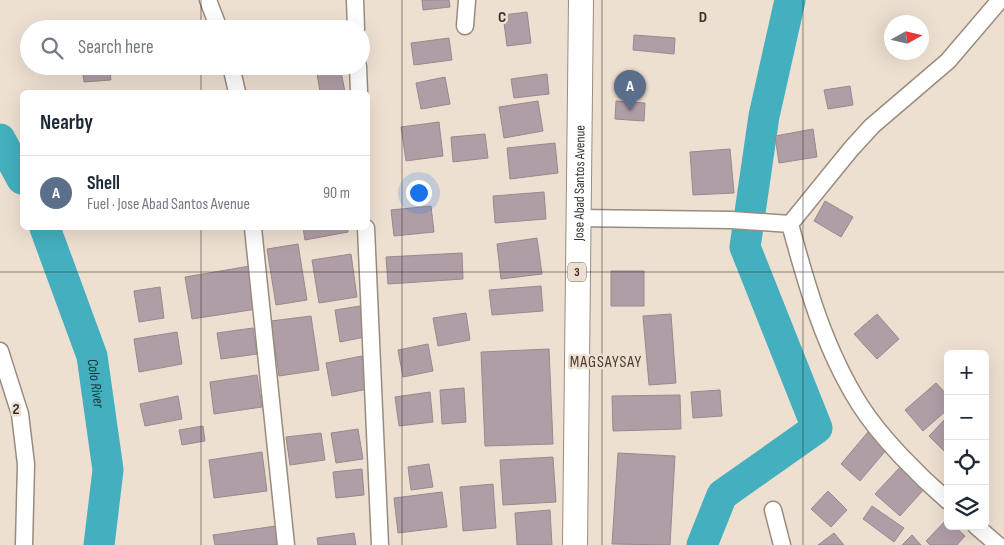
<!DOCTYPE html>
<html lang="en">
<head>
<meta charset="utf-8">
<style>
	:root { --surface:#fff; --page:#f2f2f3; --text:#1f2937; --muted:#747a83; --line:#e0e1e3; --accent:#1a73e8 }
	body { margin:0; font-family:"Sofia Sans Condensed",sans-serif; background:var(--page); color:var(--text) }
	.controls { position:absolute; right:15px; bottom:15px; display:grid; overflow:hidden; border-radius:8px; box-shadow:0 5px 20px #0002 }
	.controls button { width:45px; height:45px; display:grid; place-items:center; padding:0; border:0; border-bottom:1px solid var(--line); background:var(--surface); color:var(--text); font:25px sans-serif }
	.compass { position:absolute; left:884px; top:15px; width:45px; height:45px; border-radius:50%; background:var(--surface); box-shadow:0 5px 20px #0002; rotate:82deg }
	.you { position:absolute; left:418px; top:192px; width:18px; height:18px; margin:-12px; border:4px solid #fff; border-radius:50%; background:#1a73e8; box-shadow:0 0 0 8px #1a73e833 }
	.badge { display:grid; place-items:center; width:32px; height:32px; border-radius:50%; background:var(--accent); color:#fff; font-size:16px; font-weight:700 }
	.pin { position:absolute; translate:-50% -41px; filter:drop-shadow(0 1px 2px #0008) }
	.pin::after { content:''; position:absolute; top:26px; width:18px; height:15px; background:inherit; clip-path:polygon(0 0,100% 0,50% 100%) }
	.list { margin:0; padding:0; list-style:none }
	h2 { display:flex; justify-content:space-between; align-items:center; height:65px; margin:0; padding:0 20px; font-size:21px }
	h2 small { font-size:16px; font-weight:400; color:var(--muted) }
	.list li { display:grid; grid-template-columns:32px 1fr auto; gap:15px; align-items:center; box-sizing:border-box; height:75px; padding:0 20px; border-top:1px solid var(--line) }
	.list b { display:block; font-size:19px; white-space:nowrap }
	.list p { margin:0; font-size:16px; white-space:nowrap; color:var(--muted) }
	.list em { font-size:16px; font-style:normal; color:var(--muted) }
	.icon { flex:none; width:28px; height:28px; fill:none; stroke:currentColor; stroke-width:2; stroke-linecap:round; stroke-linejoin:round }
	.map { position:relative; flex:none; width:1004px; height:545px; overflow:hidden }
	.search { position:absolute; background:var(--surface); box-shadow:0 5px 20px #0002; left:20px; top:20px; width:350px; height:55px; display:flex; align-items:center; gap:12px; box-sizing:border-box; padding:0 18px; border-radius:28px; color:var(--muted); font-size:19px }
	.panel { position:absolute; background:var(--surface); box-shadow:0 5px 20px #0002; left:20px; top:90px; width:350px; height:140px; border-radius:8px }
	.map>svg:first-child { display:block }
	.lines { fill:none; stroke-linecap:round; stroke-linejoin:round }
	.river { stroke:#44afbe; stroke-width:31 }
	.building { fill:#b09ea6; stroke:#9a8890 }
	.minor-casing { stroke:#998c7f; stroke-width:19 }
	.highway-casing { stroke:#998c7f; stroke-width:26 }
	.minor { stroke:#fff; stroke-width:16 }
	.highway { stroke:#fff; stroke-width:24 }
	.grid { fill:none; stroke:#36312c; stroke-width:1; stroke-opacity:0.55 }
	.labels { text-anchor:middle; stroke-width:5; stroke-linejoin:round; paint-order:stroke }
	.shield { fill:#eee0d1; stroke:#6d665e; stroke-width:1 }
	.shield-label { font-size:12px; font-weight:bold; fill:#36312c }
	.street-label { font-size:14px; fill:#36312c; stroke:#eee0d1 }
	.water-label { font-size:15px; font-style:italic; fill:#1c3438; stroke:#eee0d1 }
	.quarter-label { font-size:16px; letter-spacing:1px; fill:#493e33; stroke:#eee0d1 }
	.grid-label { font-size:16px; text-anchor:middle; font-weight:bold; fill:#36312c; stroke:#eee0d1; stroke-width:5; stroke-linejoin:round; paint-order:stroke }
</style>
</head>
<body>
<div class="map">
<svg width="1004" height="545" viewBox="0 0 1004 545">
	<rect width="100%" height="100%" fill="#eee0d1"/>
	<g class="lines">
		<g class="river">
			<path d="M0 139 22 179"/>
			<path id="s1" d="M45 228 92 356 108 470 99 545"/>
			<path d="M702 545 722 495 817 428 745 247 764 116 790 0"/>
		</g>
	</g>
	<path class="building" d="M422 0H449L450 7 423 10Z
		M527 12 531 43 507 46 503 15Z
		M634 35 675 38 674 54 633 50Z
		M449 38 452 60 414 65 411 43Z
		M82 66H109L111 80 84 82Z
		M324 66H340L345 92H320L316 67Z
		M547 74 549 94 514 98 511 79Z
		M445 77 450 104 421 109 416 83Z
		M850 86 853 105 828 109 824 90Z
		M538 101 543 131 504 138 499 107Z
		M616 101 645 103 644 121 615 119Z
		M439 122 443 156 406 161 401 127Z
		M813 129 817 157 779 163 775 136Z
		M485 134 488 158 453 162 451 137Z
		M555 143 558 173 510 179 507 148Z
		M730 149 734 193 693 195 690 152Z
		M544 192 546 219 495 223 493 196Z
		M825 201 853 217 841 237 814 221Z
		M431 206 434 232 394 236 391 210Z
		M303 228H347L348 232 305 240Z
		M537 238 542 274 501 279 497 244Z
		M298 244 307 300 276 305 267 249Z
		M462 253 463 279 388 284 386 257Z
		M351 254 357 297 319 303 312 260Z
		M250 266 257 309 192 319 185 277Z
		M611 271H644V306H611Z
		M541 286 543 311 492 315 489 290Z
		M160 287 164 318 139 322 134 291Z
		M360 306 365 337 340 342 335 310Z
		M466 313 470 340 438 346 433 318Z
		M671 314 676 383 649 385 643 316Z
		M877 314 899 339 877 359 854 334Z
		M311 316 319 370 279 376 271 321Z
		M253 328 257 354 221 359 217 333Z
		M177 332 182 364 139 372 134 339Z
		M428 344 433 371 403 377 398 350Z
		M549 349 553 444 485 446 481 352Z
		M362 356 368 389 332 396 326 363Z
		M257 375 262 407 214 414 210 382Z
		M936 383 948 396V409L923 431 905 410Z
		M464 388 466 422 442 424 440 390Z
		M720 390 722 416 693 418 691 392Z
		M430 392 433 422 399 426 395 397Z
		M680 395 681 429 613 431 612 396Z
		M178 396 182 419 145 426 140 404Z
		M948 416V455L929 436Z
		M203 426 205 441 182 445 179 430Z
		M358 429 363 459 336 463 331 433Z
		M868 432 887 449 860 481 841 464Z
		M321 433 325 460 290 465 286 437Z
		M262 452 267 491 214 498 209 460Z
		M618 453 675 456 670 545 612 544Z
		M553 457 556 502 503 505 500 460Z
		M429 464 433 487 411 490 408 467Z
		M902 465 926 487 900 516 875 494Z
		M362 469 364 495 336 498 333 472Z
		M493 484 496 528 463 531 460 487Z
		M828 491 847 510 831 527 811 509Z
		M442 492 447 527 398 533 394 498Z
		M872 506 904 528 894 542 863 519Z
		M550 510 552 545H517L515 513Z
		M947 519 948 526H954L965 536 957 545H930L926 541Z
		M276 526 279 545H215L213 535Z
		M354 533 356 545H318L317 538Z
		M834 533 844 545H818Z
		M912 535 921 545H902Z"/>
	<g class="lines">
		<defs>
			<path id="minor" d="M208 0 219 29
				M355 0 356 29
				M465 26 467 0
				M231 66 237 92
				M358 66 359 92
				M577 218 731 220 790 224
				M790 224C807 287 825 350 860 405 881 438 919 476 948 501
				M790 224 851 149 872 126 948 61 1000 0
				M253 228 286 545
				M366 228 380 545
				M0 351 20 414 26 464 24 545
				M773 510 782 545
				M976 526 998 545"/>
			<g id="highway">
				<path id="s2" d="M575 545 581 0"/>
			</g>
		</defs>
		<use href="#minor" class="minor-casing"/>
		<use href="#highway" class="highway-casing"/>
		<use href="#minor" class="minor"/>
		<use href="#highway" class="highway"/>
	</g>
	<path class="grid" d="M201 0V29M402 0V545M602 0V545M803 0V545M201 66V92M201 228V545M0 272H1004"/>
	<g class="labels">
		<rect class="shield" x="568" y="262.5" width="18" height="19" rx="4"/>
		<g class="shield-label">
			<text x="577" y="276">3</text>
		</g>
		<g class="street-label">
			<text dy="5" stroke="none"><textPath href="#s2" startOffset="362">Jose Abad Santos Avenue</textPath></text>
		</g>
		<g class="water-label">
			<text dy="5" stroke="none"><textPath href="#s1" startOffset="164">Colo River</textPath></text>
		</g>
		<g class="quarter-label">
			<text x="606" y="367">MAGSAYSAY</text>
		</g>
	</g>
	<g class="grid-label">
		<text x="502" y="22">C</text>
		<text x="703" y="22">D</text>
		<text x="16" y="414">2</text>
	</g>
</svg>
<div class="controls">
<button>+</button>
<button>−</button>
<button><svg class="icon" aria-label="locate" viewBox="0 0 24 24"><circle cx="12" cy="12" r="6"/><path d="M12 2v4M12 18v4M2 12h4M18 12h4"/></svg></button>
<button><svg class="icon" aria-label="layers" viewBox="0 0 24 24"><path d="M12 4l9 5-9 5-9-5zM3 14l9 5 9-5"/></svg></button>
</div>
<svg class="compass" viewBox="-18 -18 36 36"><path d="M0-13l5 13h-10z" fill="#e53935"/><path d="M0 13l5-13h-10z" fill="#747a83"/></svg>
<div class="you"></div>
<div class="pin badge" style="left:630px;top:111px;background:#5c6f8a">A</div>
<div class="search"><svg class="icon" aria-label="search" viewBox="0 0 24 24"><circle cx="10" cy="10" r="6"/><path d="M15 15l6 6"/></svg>Search here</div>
<section class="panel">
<h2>Nearby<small></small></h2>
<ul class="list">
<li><span class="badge" style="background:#5c6f8a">A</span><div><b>Shell</b><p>Fuel · Jose Abad Santos Avenue</p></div><em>90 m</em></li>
</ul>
</section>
</div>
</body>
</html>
